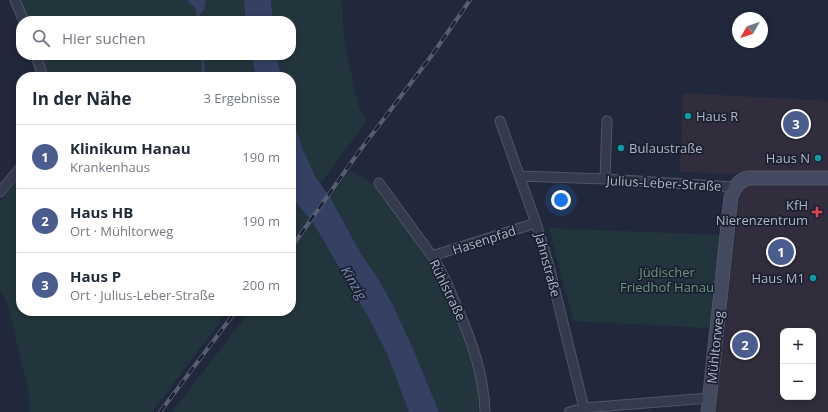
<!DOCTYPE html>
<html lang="de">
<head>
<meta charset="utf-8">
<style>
	:root { --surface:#fff; --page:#f6f6f7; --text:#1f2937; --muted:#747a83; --line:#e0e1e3; --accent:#4b5d8f }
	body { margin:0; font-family:"Open Sans",sans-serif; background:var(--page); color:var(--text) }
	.controls { position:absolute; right:12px; bottom:12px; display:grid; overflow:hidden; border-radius:8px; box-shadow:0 2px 6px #0003 }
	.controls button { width:36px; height:36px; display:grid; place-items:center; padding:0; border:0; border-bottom:1px solid var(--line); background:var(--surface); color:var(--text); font:20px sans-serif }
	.compass { position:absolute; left:732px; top:12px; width:36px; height:36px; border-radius:50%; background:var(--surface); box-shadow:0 2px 6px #0003; rotate:230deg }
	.you { position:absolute; left:561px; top:200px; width:14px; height:14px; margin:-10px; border:3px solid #fff; border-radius:50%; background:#1a73e8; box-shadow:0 0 0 6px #1a73e833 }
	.badge { display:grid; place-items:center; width:26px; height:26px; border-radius:50%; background:var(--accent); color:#fff; font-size:13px; font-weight:700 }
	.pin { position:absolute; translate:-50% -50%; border:2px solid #fff; box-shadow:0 1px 4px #0006 }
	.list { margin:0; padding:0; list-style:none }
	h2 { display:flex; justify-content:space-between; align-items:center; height:52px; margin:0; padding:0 16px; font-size:17px }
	h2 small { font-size:13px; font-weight:400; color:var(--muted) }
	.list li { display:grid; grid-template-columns:26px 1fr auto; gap:12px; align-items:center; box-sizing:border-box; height:64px; padding:0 16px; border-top:1px solid var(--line) }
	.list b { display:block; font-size:15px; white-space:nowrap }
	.list p { margin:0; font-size:13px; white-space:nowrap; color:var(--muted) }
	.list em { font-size:13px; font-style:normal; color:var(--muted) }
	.icon { flex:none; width:22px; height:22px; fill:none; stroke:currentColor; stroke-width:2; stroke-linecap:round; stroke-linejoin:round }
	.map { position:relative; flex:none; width:828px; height:412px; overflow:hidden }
	.search { position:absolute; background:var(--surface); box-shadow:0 2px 6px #0003; left:16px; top:16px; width:280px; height:44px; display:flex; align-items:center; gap:10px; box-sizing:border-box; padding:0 14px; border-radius:16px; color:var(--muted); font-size:15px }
	.panel { position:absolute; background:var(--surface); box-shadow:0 2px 6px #0003; left:16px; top:72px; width:280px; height:244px; border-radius:16px }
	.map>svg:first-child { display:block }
	.medical { fill:#322d3c; fill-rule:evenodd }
	.green { fill:#23353c }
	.water { fill:#344163 }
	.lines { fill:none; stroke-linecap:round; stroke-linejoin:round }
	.stream { stroke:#344163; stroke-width:2.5 }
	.street-casing { stroke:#505566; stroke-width:11 }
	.secondary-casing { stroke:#505566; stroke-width:15 }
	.street { stroke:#353b4c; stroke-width:9 }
	.secondary { stroke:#43495f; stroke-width:13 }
	.rail-casing { stroke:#575e73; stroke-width:4 }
	.rail { stroke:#1a2030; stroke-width:2.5; stroke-dasharray:8; stroke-linecap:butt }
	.culture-dot { fill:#0f9aa8; stroke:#1a2030; stroke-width:1.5 }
	.health-dot { fill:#e0444e; stroke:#1a2030; stroke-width:1.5 }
	.labels { text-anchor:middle; stroke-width:3.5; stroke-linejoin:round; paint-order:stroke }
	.poi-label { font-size:13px; fill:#b0b5c7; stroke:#1a2030; text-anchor:end }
	.street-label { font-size:13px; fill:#b0b5c7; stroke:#1a2030 }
	.park-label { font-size:13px; fill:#66997a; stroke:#1a2030 }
	.water-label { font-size:14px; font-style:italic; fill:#7786b1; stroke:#1a2030 }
</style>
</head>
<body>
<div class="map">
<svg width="828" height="412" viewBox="0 0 828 412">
	<rect width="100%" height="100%" fill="#21283b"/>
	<path class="medical" d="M683 93 828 101V412H716L742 174 680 172ZM783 331H813V397H783Z"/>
	<path class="green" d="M11 0H244L246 21H21Z
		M271 0H342L344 37 354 88 360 111 368 119 320 184 316 178 303 150 291 113V77H281L277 55H291V21H273Z
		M37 55H252L256 77H47Z
		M350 170 378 187 431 266 454 309 471 352 478 383V412H439L414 351 393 305 377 277 361 254 330 197Z
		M21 177V311H228L152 412H29V393L7 301 0 291V202Z
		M291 192 296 203 312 221 370 320 387 354 409 412H172L250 311H291Z
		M549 228 719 235 709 328 573 321Z"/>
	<path class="water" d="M188 0H206L204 10 200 13V21H196V8L188 2Z
		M244 0H271L273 21H246Z
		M252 55H277L281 77H256Z
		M291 113 303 150 316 178 330 197 361 254 377 277 393 305 414 351 439 412H409L387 354 370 320 312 221 296 203 291 192Z"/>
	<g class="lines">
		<path class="stream" d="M202 55 204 77"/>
		<defs>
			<path id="street" d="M15 0 24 21
				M36 55 43 77
				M500 121 536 223 549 266 585 412
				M520 176 605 179 735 187
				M605 179 607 121
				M379 183 432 256C441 270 448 285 454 300 470 336 484 373 485 412
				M0 192 21 167
				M432 256 536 223
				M569 412 584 408 709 398"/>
			<path id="secondary" d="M708 412 731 197C734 188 739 179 749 178H828"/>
		</defs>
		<use href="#street" class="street-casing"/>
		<use href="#secondary" class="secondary-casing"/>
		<use href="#street" class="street"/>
		<use href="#secondary" class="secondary"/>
		<defs>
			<path id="rail" d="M291 248 358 153 432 55 470 0
				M160 412 236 311"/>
		</defs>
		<use href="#rail" class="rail-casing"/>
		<use href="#rail" class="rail"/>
	</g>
	<g class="culture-dot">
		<circle cx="688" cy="116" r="4"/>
		<circle cx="621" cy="148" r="4"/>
		<circle cx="818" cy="158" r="4"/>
		<circle cx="813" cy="278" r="4"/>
	</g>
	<path class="health-dot" d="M815 206h4v4h4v4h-4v4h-4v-4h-4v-4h4z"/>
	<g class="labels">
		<g class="poi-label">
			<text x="696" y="121" text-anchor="start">Haus R</text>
			<text x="629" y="153" text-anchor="start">Bulaustraße</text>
			<text x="810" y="163">Haus N</text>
			<text x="808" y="210">KfH<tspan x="808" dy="15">Nierenzentrum</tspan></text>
			<text x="805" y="283">Haus M1</text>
		</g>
		<g class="street-label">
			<text transform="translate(664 183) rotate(3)" y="5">Julius-Leber-Straße</text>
			<text transform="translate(484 240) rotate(-18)" y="5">Hasenpfad</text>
			<text transform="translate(548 265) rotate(75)" y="5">Jahnstraße</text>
			<text transform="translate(448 290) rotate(64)" y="5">Rühlstraße</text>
			<text transform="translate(715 347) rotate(-84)" y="5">Mühltorweg</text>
		</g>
		<g class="park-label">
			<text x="667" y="277">Jüdischer<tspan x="667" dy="15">Friedhof Hanau</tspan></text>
		</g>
		<g class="water-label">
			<text transform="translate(354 283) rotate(59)" y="5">Kinzig</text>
		</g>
	</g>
</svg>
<div class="controls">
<button>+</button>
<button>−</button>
</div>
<svg class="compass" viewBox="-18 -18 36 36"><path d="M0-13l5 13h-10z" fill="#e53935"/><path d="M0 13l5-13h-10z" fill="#747a83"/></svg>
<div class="you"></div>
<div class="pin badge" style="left:781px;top:252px">1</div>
<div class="pin badge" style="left:745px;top:345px">2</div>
<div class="pin badge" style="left:796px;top:124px">3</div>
<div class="search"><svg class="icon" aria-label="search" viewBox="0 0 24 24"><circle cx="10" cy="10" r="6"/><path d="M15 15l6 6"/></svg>Hier suchen</div>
<section class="panel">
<h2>In der Nähe<small>3 Ergebnisse</small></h2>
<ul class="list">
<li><span class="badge">1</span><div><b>Klinikum Hanau</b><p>Krankenhaus</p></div><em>190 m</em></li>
<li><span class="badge">2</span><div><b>Haus HB</b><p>Ort · Mühltorweg</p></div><em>190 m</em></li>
<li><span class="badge">3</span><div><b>Haus P</b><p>Ort · Julius-Leber-Straße</p></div><em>200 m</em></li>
</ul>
</section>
</div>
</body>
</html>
